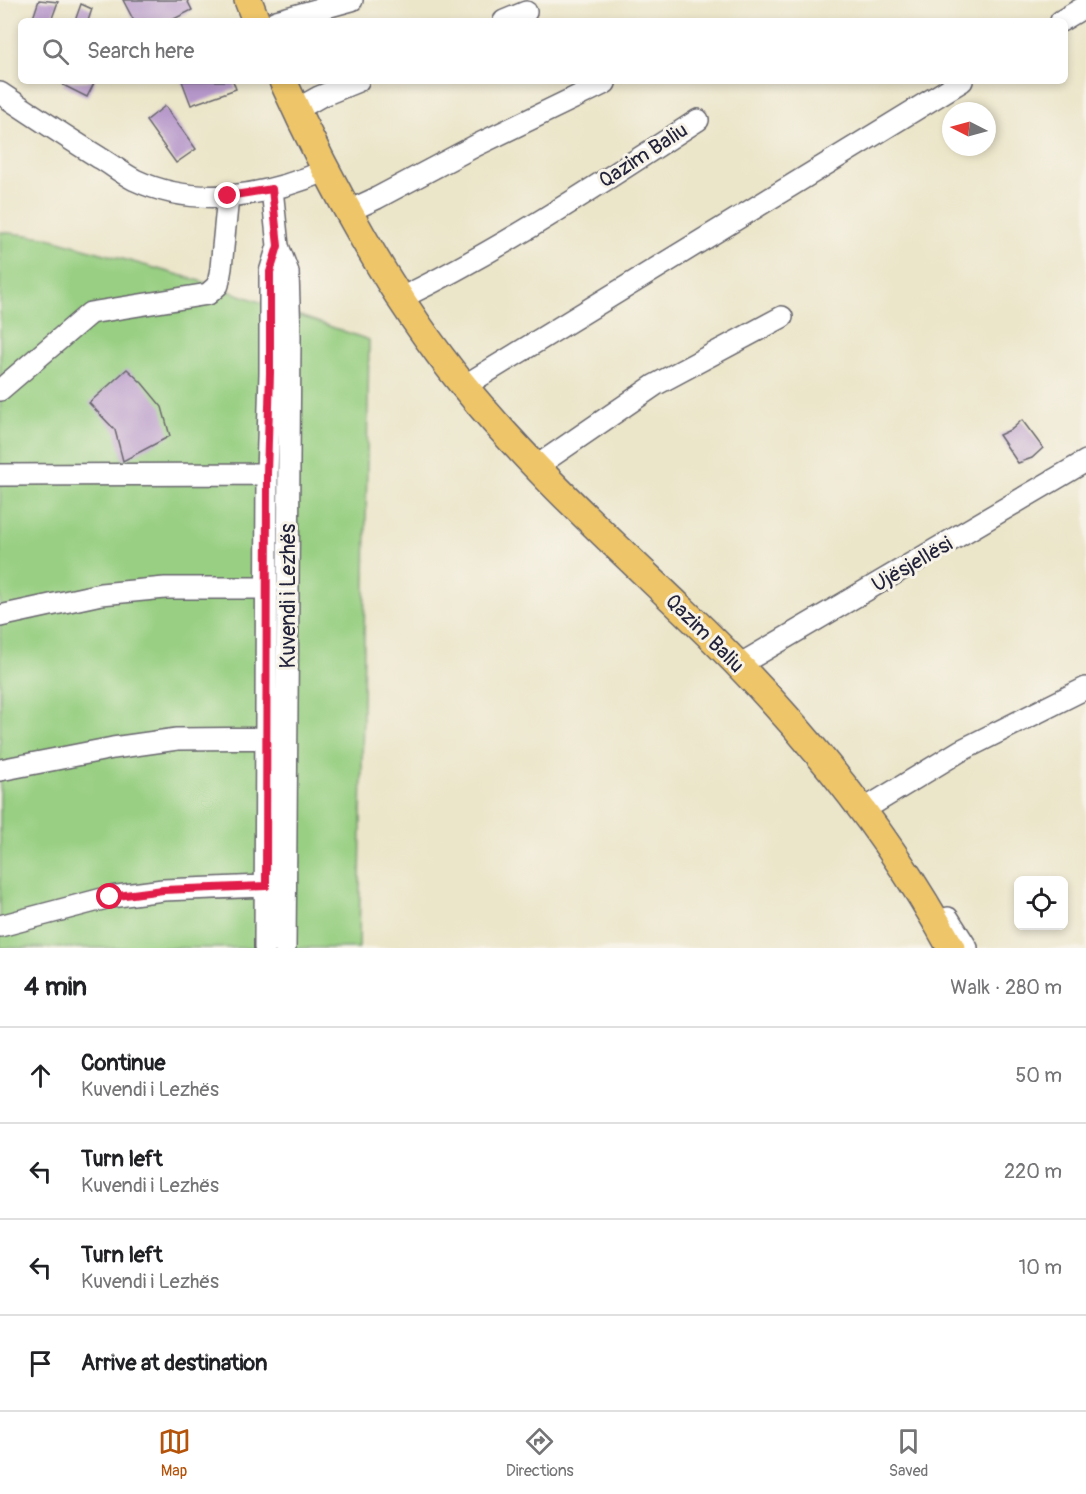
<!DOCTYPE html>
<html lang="en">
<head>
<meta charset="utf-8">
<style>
	:root { --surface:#fff; --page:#f2f2f2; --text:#202124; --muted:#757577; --line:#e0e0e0; --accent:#b45309 }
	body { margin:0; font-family:Pangolin,sans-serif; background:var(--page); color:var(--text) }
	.controls { position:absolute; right:18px; bottom:18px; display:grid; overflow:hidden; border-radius:9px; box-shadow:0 3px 9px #0003 }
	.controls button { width:54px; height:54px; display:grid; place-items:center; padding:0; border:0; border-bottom:2px solid var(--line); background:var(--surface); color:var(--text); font:30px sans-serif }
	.compass { position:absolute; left:942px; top:102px; width:54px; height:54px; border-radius:50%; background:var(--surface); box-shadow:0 3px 9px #0003; rotate:276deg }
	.stop { position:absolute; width:18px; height:18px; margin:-14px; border:4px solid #e11d48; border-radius:50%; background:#fff }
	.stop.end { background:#e11d48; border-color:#fff; box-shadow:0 2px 6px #0008 }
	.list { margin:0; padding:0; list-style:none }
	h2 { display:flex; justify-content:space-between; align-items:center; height:78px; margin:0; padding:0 24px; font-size:26px }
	h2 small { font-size:20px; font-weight:400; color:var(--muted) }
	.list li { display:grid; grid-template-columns:39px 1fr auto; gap:18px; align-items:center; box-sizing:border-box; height:96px; padding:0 24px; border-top:2px solid var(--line) }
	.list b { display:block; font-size:22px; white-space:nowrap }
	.list p { margin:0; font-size:20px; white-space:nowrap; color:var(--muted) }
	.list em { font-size:20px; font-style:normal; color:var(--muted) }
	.icon { flex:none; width:33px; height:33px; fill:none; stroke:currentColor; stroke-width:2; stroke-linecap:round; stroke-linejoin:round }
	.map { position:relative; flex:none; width:1086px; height:948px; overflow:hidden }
	.search { position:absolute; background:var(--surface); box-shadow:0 3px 9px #0003; left:18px; right:18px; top:18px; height:66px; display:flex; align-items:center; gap:15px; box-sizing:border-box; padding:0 21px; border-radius:9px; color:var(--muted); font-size:22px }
	.sheet { height:462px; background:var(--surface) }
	nav { display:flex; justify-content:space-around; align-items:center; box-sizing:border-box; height:84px; border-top:2px solid var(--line); background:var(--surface); font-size:16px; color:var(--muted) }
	nav a { display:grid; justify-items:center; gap:3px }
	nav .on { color:var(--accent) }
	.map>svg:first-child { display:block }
	.green { fill:#98cf82; stroke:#5d785e; stroke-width:1.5 }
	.building { fill:#b697ca }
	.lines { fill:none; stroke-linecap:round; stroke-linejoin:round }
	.minor-casing { stroke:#68666d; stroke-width:24 }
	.major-casing { stroke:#68666d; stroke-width:30 }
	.minor { stroke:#fff; stroke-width:21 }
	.major { stroke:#eec569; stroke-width:27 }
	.route { stroke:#e11d48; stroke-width:8 }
	.labels { text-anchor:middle; stroke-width:6; stroke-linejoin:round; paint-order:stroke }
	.street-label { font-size:21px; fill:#22223b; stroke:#f7f3e8 }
</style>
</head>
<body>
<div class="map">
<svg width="1086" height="948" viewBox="0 0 1086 948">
	<rect width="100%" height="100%" fill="#f7f3e8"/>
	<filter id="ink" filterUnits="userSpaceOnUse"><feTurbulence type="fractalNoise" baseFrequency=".0167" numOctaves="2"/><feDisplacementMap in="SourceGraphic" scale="12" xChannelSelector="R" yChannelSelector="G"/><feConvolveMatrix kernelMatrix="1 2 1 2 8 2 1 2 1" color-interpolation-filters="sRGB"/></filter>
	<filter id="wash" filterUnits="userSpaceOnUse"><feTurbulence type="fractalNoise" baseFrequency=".008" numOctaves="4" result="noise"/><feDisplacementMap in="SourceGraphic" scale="24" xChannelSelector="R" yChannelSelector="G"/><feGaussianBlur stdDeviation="1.35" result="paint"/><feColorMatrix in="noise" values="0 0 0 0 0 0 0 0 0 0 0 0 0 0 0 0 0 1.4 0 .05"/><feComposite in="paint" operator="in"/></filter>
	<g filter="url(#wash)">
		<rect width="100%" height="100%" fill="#ebe5c9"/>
		<path class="green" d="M0 232 45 237 197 280 369 340 359 948H0Z"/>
		<g id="blocks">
			<path class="building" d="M39 0 58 2 51 21H32Z
				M123 0H187L192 10 170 21H134Z
				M81 4 92 9 88 21H75Z
				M65 81H95L87 97 63 85Z
				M182 81H233L236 89 191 105Z
				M165 106 196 149 176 163 146 121Z
				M127 369 142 383 162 407 170 436 123 461 115 430 89 403Z
				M1022 420 1043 448 1032 458 1018 463 999 435 1012 429Z"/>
		</g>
	</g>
	<g filter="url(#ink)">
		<use href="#blocks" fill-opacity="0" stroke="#68666d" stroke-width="1.5"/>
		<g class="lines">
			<defs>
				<path id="minor" d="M276 21 352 0
					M504 21 526 12
					M1061 21 1086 6
					M0 93C33 115 66 137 100 158 112 165 123 174 135 180 197 209 267 196 327 170
					M296 110 319 97 358 81
					M272 189 278 246 288 272 290 337 285 948
					M349 211 377 198 477 145 605 83
					M401 298C505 248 602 182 698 120
					M464 386 962 81
					M0 390 90 313 208 294 218 285 221 268 228 196
					M537 466 655 385 782 317
					M0 475 267 474
					M0 616 101 594 165 588H267
					M739 665 1086 461
					M0 770 113 748 177 739 279 738
					M863 810 960 751 1086 688
					M948 918 967 948
					M0 926 110 897 163 890 266 886
					M265 948 267 474 270 373V272L278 246"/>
				<path id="major" d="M248 0 256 21
					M283 81C329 183 392 298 463 385 530 467 608 538 684 611 788 710 882 821 951 948"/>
			</defs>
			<use href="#minor" class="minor-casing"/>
			<use href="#major" class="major-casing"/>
			<use href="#minor" class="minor"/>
			<use href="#major" class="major"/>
		</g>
	</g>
	<g class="lines" filter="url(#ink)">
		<path class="route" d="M110 897 163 890 266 886 267 474 270 373V272L278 246 272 189 228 196"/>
	</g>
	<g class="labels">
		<g class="street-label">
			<text transform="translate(643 155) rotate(-33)" y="7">Qazim Baliu</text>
			<text transform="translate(912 564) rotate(-30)" y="7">Ujësjellësi</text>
			<text transform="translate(288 596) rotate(-90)" y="7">Kuvendi i Lezhës</text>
			<text transform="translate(705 633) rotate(45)" y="7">Qazim Baliu</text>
		</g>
	</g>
</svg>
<div class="controls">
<button><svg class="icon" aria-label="locate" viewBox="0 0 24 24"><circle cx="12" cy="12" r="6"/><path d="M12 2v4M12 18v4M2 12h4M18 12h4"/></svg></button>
</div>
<svg class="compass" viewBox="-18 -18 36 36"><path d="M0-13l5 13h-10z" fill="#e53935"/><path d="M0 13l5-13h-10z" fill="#757577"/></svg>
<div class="stop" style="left:110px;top:897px"></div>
<div class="stop end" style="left:228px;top:196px"></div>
<div class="search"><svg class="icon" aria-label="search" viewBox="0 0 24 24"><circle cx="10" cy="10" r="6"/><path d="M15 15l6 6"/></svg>Search here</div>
</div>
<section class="sheet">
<h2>4 min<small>Walk · 280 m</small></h2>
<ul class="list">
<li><svg class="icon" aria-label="ahead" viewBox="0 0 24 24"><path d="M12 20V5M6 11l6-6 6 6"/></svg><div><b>Continue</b><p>Kuvendi i Lezhës</p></div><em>50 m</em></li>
<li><svg class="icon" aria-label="left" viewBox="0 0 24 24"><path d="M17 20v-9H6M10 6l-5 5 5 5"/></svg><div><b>Turn left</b><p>Kuvendi i Lezhës</p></div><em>220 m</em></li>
<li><svg class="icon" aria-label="left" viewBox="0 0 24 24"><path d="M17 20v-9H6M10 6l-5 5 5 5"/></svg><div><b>Turn left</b><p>Kuvendi i Lezhës</p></div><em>10 m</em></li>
<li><svg class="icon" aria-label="arrive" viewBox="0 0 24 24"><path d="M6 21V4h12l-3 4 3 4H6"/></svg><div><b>Arrive at destination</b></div></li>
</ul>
</section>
<nav>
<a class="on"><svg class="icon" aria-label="map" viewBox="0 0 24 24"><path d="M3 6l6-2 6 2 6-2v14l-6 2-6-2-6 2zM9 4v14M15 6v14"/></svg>Map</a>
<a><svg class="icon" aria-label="directions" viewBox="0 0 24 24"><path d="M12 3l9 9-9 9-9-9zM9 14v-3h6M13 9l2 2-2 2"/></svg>Directions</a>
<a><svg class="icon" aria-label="saved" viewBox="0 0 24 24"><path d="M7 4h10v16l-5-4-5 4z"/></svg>Saved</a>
</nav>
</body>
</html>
